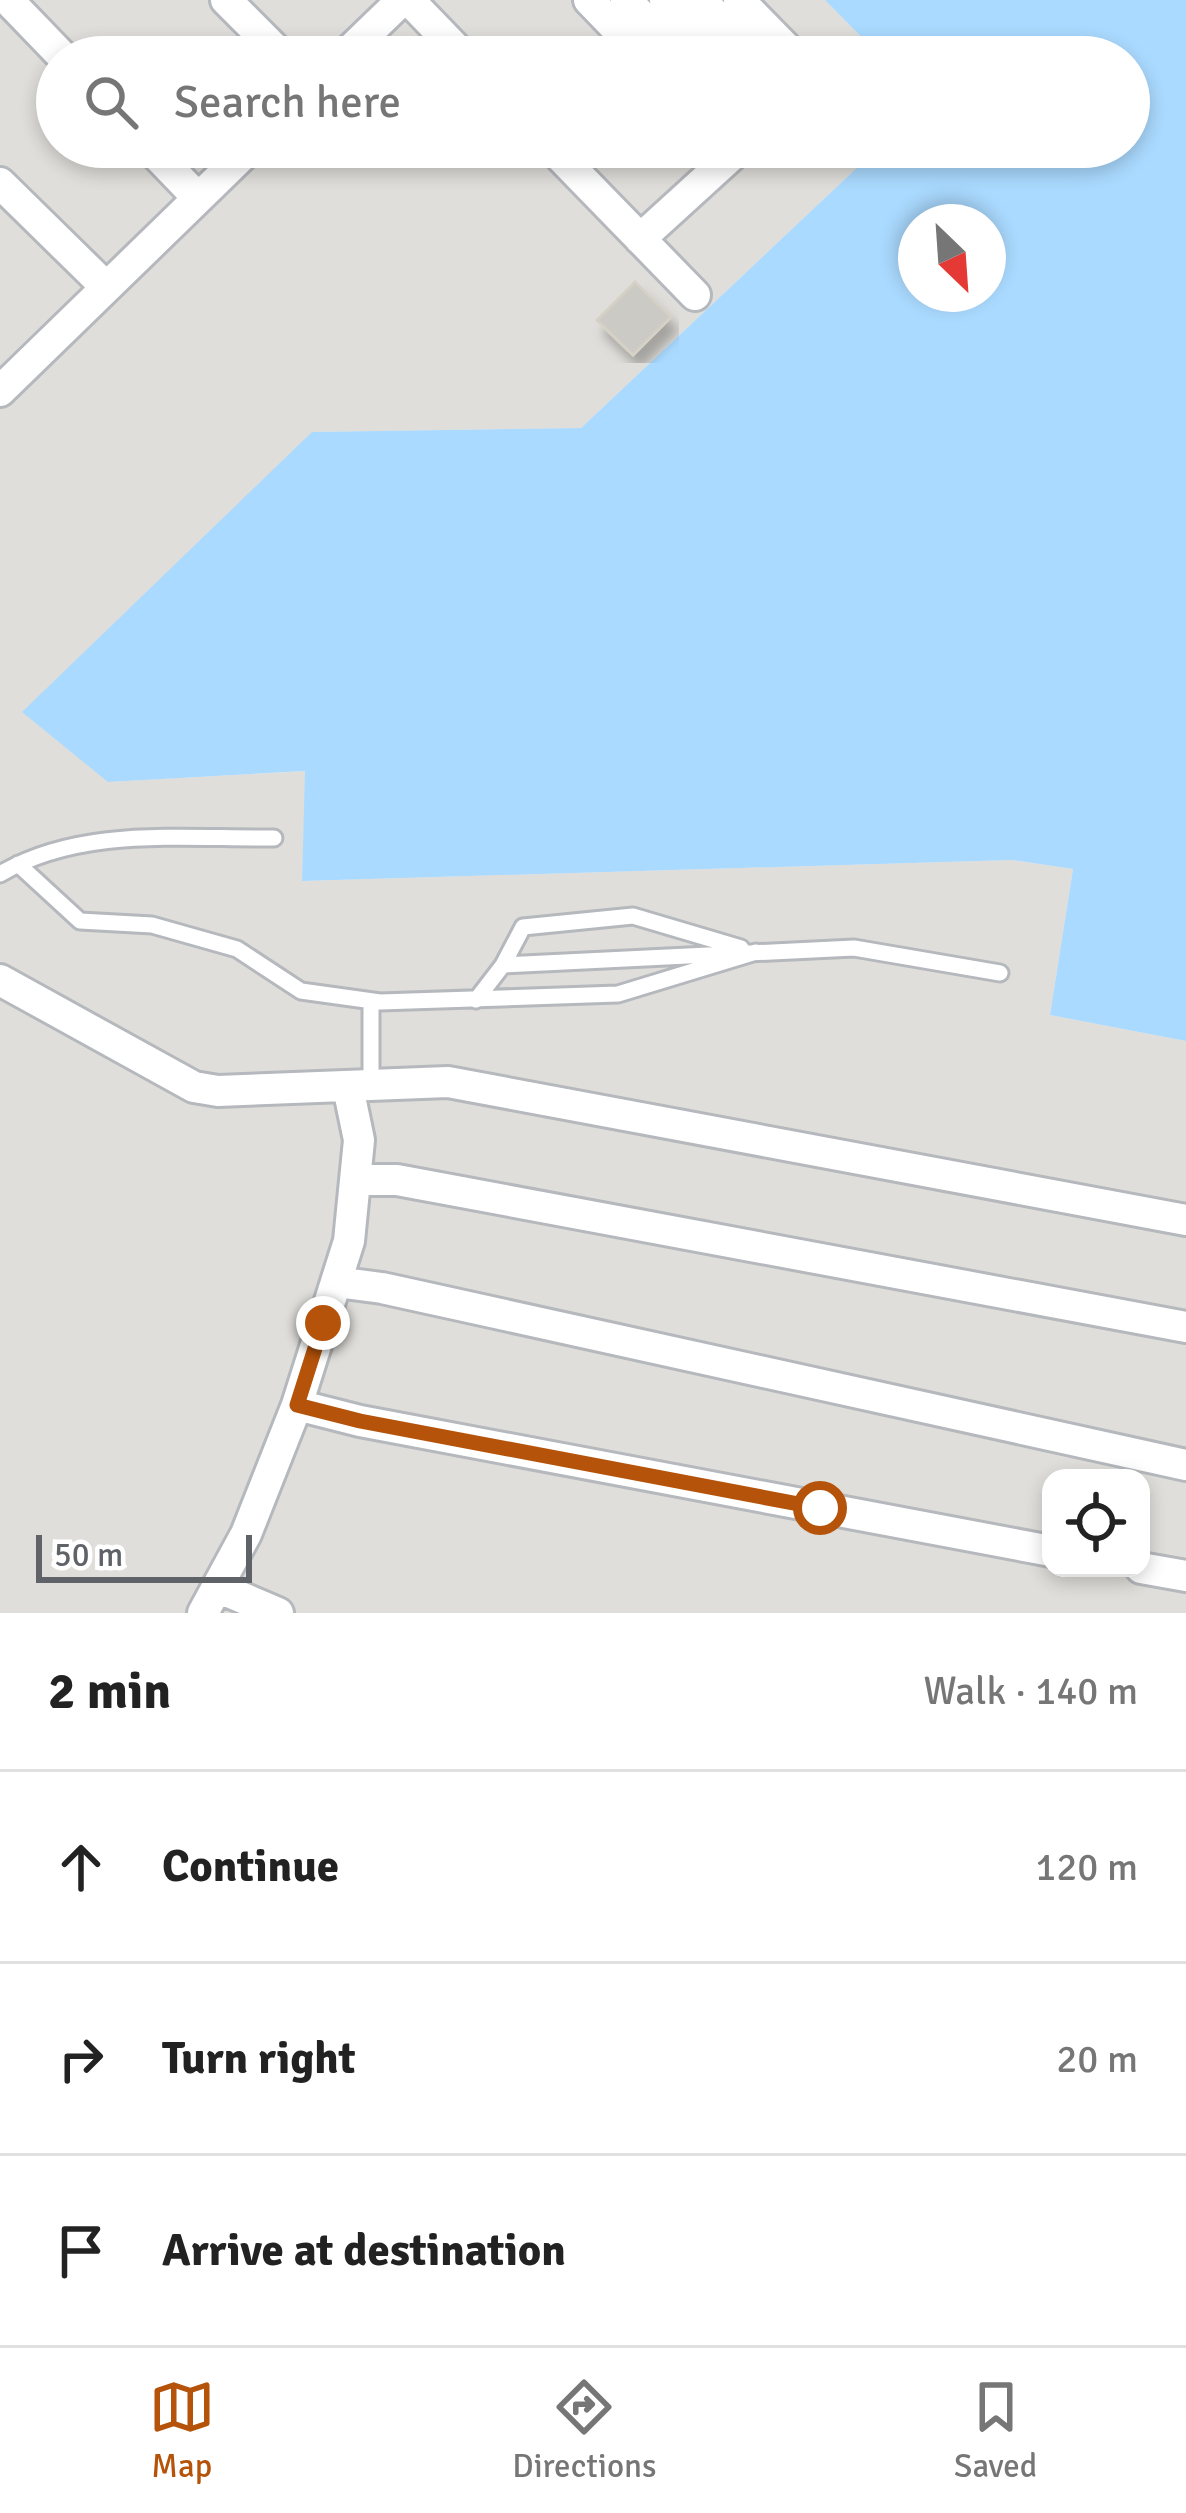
<!DOCTYPE html>
<html lang="en">
<head>
<meta charset="utf-8">
<style>
	:root { --surface:#fff; --page:#f2f2f2; --text:#222; --muted:#767676; --line:#e0e0e0; --accent:#b45309 }
	body { margin:0; font-family:Signika,sans-serif; background:var(--page); color:var(--text) }
	.controls { position:absolute; right:36px; bottom:36px; display:grid; overflow:hidden; border-radius:24px; box-shadow:0 6px 18px #0003 }
	.controls button { width:108px; height:108px; display:grid; place-items:center; padding:0; border:0; border-bottom:3px solid var(--line); background:var(--surface); color:var(--text); font:60px sans-serif }
	.compass { position:absolute; left:898px; top:204px; width:108px; height:108px; border-radius:50%; background:var(--surface); box-shadow:0 6px 18px #0003; rotate:155deg }
	.scale { position:absolute; left:36px; bottom:30px; width:216px; box-sizing:border-box; padding-left:12px; border:6px solid #5f6368; border-top:0; font-size:33px; line-height:42px; white-space:nowrap; color:#5f6368; -webkit-text-stroke:9px #fff; paint-order:stroke }
	.stop { position:absolute; width:36px; height:36px; margin:-27px; border:9px solid #b45309; border-radius:50%; background:#fff }
	.stop.end { background:#b45309; border-color:#fff; box-shadow:0 3px 12px #0008 }
	.list { margin:0; padding:0; list-style:none }
	h2 { display:flex; justify-content:space-between; align-items:center; height:156px; margin:0; padding:0 48px; font-size:51px }
	h2 small { font-size:39px; font-weight:400; color:var(--muted) }
	.list li { display:grid; grid-template-columns:78px 1fr auto; gap:36px; align-items:center; box-sizing:border-box; height:192px; padding:0 48px; border-top:3px solid var(--line) }
	.list b { display:block; font-size:45px; white-space:nowrap }
	.list em { font-size:39px; font-style:normal; color:var(--muted) }
	.icon { flex:none; width:66px; height:66px; fill:none; stroke:currentColor; stroke-width:2; stroke-linecap:round; stroke-linejoin:round }
	.map { position:relative; flex:none; width:1186px; height:1613px; overflow:hidden }
	.search { position:absolute; background:var(--surface); box-shadow:0 6px 18px #0003; left:36px; right:36px; top:36px; height:132px; display:flex; align-items:center; gap:30px; box-sizing:border-box; padding:0 42px; border-radius:66px; color:var(--muted); font-size:45px }
	.sheet { height:732px; background:var(--surface) }
	nav { display:flex; justify-content:space-around; align-items:center; box-sizing:border-box; height:168px; border-top:3px solid var(--line); background:var(--surface); font-size:33px; color:var(--muted) }
	nav a { display:grid; justify-items:center; gap:6px }
	nav .on { color:var(--accent) }
	.map>svg:first-child { display:block }
	.industrial { fill:#e0deda; fill-rule:evenodd }
	.water { fill:#aadaff; fill-rule:evenodd }
	.building { fill:#cccac5; stroke:#d6d1c6; stroke-width:3; filter:url(#shadow) }
	.lines { fill:none; stroke-linecap:round; stroke-linejoin:round }
	.service-casing { stroke:#b5b8bc; stroke-width:21 }
	.minor-casing { stroke:#b5b8bc; stroke-width:36 }
	.service { stroke:#fff; stroke-width:15 }
	.minor { stroke:#fff; stroke-width:30 }
	.route { stroke:#b45309; stroke-width:15 }
</style>
</head>
<body>
<div class="map">
<svg width="1186" height="1613" viewBox="0 0 1186 1613">
	<defs>
		<filter id="shadow"><feDropShadow dx="7" dy="13" stdDeviation="6" flood-color="#0004"/></filter>
	</defs>
	<rect width="100%" height="100%" fill="#f1efe8"/>
	<path class="industrial" d="M0 0H825L881 57H57V147H879L581 428 312 432 108 782 306 771 302 881 1012 860 1073 869 1050 1015 1186 1041V1613H0ZM1051 1478H1141V1568H1051Z"/>
	<path class="water" d="M825 0H1186V1041L1050 1015 1073 869 1012 860 302 881 305 771 108 782 22 712 312 432 581 428 879 147H1129V57H881ZM916 222H988V294H916Z"/>
	<path class="building" d="M635 282 671 317 633 355 597 320Z"/>
	<g class="lines">
		<defs>
			<path id="service" d="M18 864 80 921 152 925 237 949 301 991 380 1002 618 994 756 952
				M0 874C81 826 183 839 274 838
				M503 965 523 927 633 916 741 948
				M476 1000 503 965 854 948 1000 973
				M371 1085V1001"/>
			<path id="minor" d="M8 0 63 57
				M226 0 283 57
				M409 0 464 57
				M589 0 644 57
				M626 0 682 57
				M665 0 720 57
				M701 0 756 57
				M739 0 795 57
				M343 57 402 0
				M149 147 198 198
				M551 147 695 295
				M0 183 106 287
				M640 239 741 147
				M0 391 251 147
				M0 980 194 1087 218 1091 448 1082 1186 1220
				M355 1180H397L1186 1327
				M336 1282 382 1288 1186 1465
				M297 1405 360 1421 1051 1551
				M1141 1568 1186 1576
				M217 1587 278 1613
				M203 1613 246 1534 297 1405 349 1241 359 1140 348 1087"/>
		</defs>
		<use href="#service" class="service-casing"/>
		<use href="#minor" class="minor-casing"/>
		<use href="#service" class="service"/>
		<use href="#minor" class="minor"/>
	</g>
	<g class="lines">
		<path class="route" d="M323 1323 297 1405 360 1421 820 1508"/>
	</g>
</svg>
<div class="controls">
<button><svg class="icon" aria-label="locate" viewBox="0 0 24 24"><circle cx="12" cy="12" r="6"/><path d="M12 2v4M12 18v4M2 12h4M18 12h4"/></svg></button>
</div>
<svg class="compass" viewBox="-18 -18 36 36"><path d="M0-13l5 13h-10z" fill="#e53935"/><path d="M0 13l5-13h-10z" fill="#767676"/></svg>
<div class="scale">50 m</div>
<div class="stop" style="left:820px;top:1508px"></div>
<div class="stop end" style="left:323px;top:1323px"></div>
<div class="search"><svg class="icon" aria-label="search" viewBox="0 0 24 24"><circle cx="10" cy="10" r="6"/><path d="M15 15l6 6"/></svg>Search here</div>
</div>
<section class="sheet">
<h2>2 min<small>Walk · 140 m</small></h2>
<ul class="list">
<li><svg class="icon" aria-label="ahead" viewBox="0 0 24 24"><path d="M12 20V5M6 11l6-6 6 6"/></svg><div><b>Continue</b></div><em>120 m</em></li>
<li><svg class="icon" aria-label="right" viewBox="0 0 24 24"><path d="M7 20v-9h11M14 6l5 5-5 5"/></svg><div><b>Turn right</b></div><em>20 m</em></li>
<li><svg class="icon" aria-label="arrive" viewBox="0 0 24 24"><path d="M6 21V4h12l-3 4 3 4H6"/></svg><div><b>Arrive at destination</b></div></li>
</ul>
</section>
<nav>
<a class="on"><svg class="icon" aria-label="map" viewBox="0 0 24 24"><path d="M3 6l6-2 6 2 6-2v14l-6 2-6-2-6 2zM9 4v14M15 6v14"/></svg>Map</a>
<a><svg class="icon" aria-label="directions" viewBox="0 0 24 24"><path d="M12 3l9 9-9 9-9-9zM9 14v-3h6M13 9l2 2-2 2"/></svg>Directions</a>
<a><svg class="icon" aria-label="saved" viewBox="0 0 24 24"><path d="M7 4h10v16l-5-4-5 4z"/></svg>Saved</a>
</nav>
</body>
</html>
